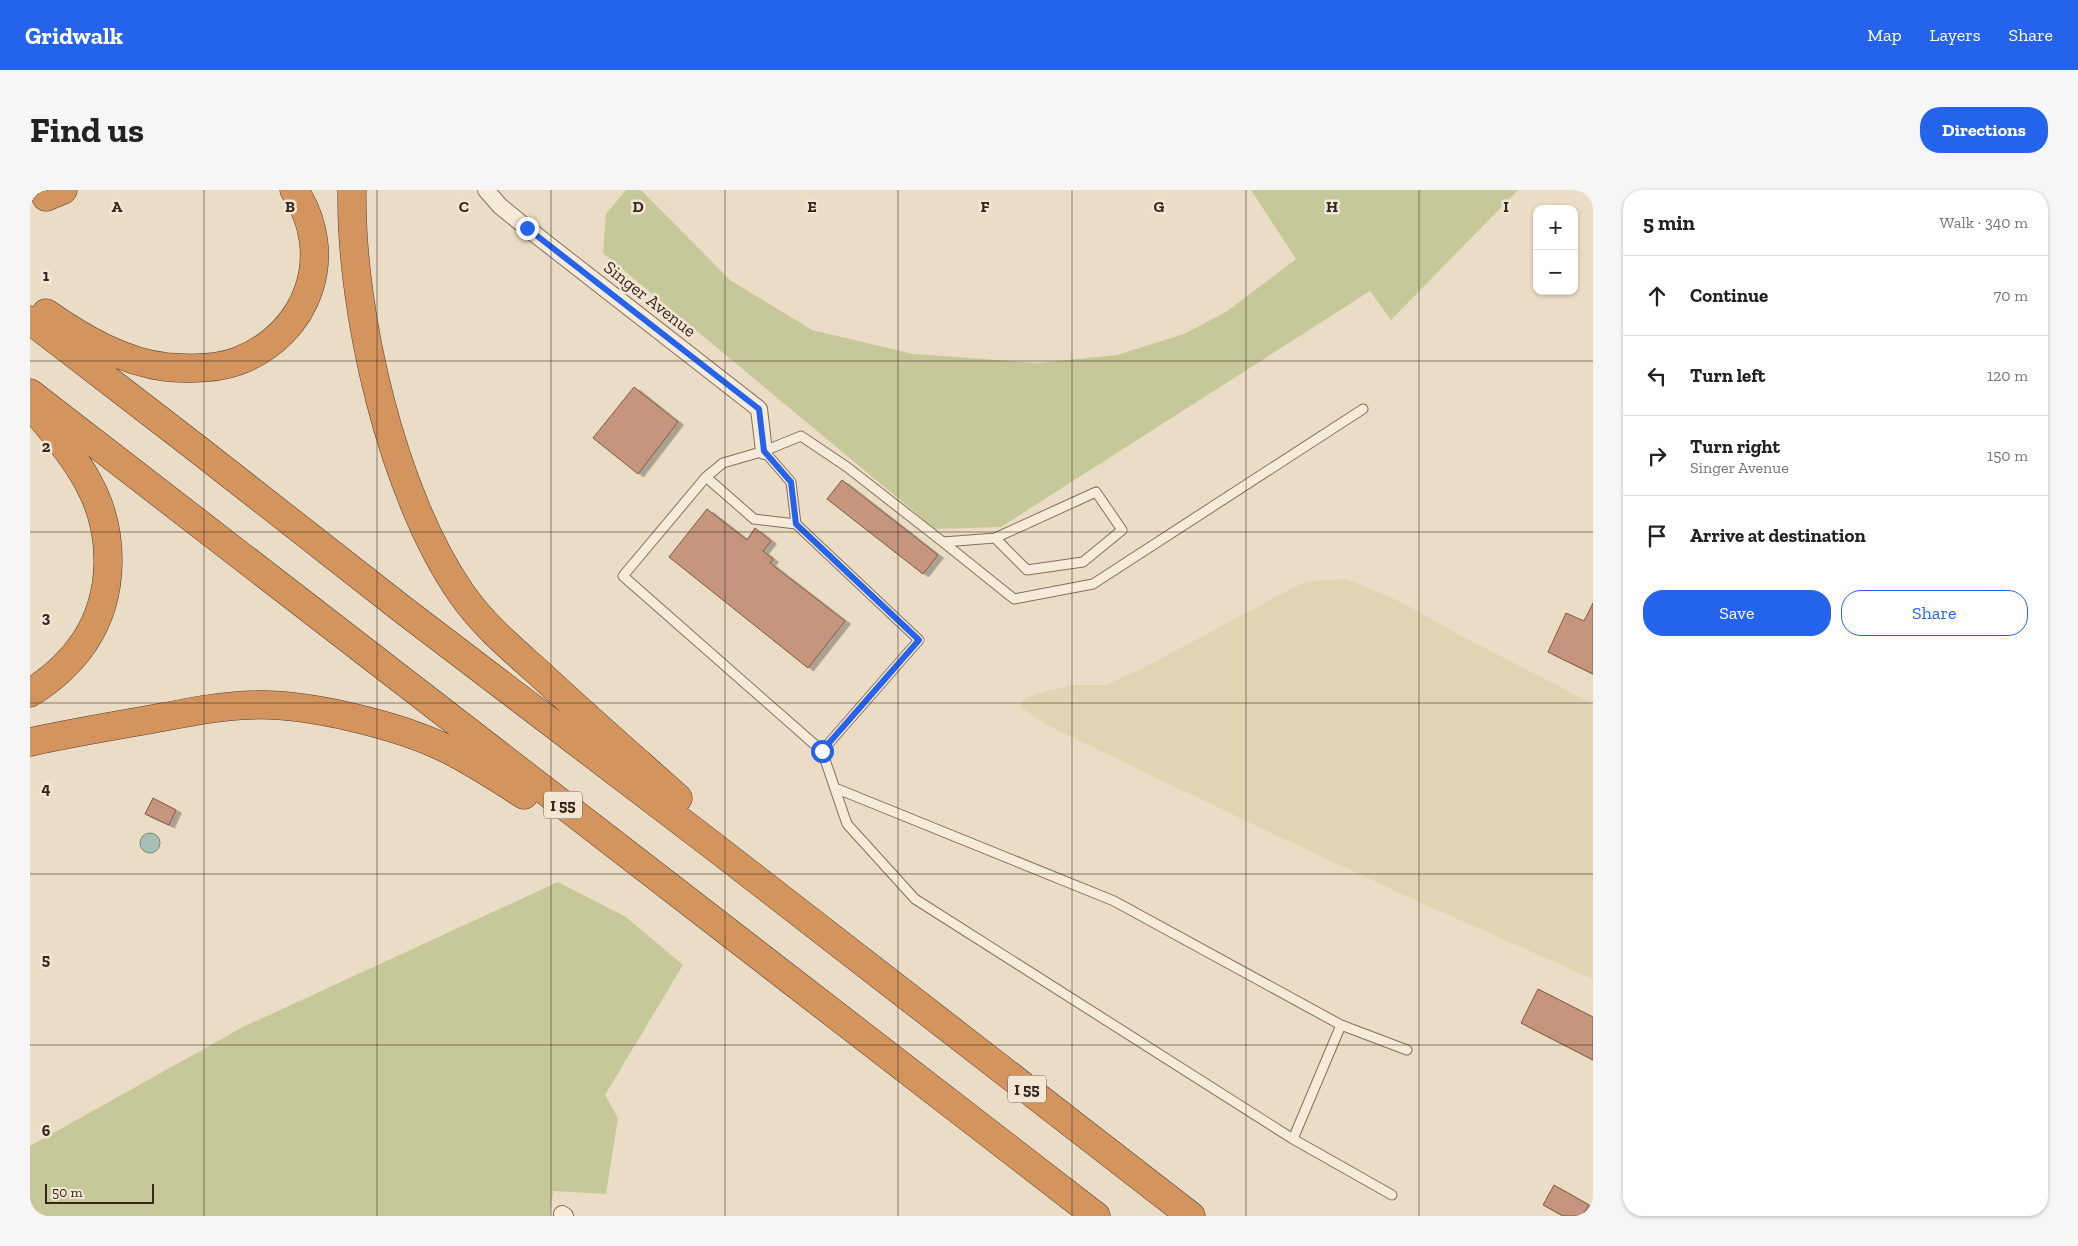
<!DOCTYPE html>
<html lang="en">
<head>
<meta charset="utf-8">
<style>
	:root { --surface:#fff; --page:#f6f6f6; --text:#222; --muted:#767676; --line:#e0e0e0; --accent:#2563eb }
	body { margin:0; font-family:"Zilla Slab",serif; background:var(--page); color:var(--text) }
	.controls { position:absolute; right:15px; top:15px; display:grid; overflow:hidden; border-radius:10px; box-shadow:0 1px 4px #0004 }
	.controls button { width:45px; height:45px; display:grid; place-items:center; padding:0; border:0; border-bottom:1px solid var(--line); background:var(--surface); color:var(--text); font:25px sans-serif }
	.scale { position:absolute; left:15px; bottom:12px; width:109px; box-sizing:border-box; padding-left:5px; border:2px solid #36281f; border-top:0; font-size:14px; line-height:18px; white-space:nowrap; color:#36281f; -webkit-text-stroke:4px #f3e7d4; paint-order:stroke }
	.stop { position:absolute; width:15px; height:15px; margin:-11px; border:4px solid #2563eb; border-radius:50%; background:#fff }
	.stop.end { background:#2563eb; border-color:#fff; box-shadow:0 1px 5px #0008 }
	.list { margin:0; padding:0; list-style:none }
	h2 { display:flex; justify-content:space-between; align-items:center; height:65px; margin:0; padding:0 20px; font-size:21px }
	h2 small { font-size:16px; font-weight:400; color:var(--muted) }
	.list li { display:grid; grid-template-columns:32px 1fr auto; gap:15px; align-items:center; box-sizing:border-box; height:80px; padding:0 20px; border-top:1px solid var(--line) }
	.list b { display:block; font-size:19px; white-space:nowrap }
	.list p { margin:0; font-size:16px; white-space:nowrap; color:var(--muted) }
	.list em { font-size:16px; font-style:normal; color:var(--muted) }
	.actions { display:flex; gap:10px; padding:15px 20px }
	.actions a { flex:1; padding:11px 0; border:1px solid var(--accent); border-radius:20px; text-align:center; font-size:18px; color:var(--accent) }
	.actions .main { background:var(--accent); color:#fff }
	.icon { flex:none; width:28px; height:28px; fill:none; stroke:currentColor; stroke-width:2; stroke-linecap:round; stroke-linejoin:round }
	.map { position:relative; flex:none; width:1563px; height:1026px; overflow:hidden; border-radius:20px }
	header { display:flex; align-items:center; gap:30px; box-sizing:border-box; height:70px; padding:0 25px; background:var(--accent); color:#fff }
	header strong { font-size:24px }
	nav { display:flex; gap:28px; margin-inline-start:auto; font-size:18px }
	.intro { display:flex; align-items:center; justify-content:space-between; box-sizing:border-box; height:120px; padding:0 30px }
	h1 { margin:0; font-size:35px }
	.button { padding:12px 22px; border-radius:20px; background:var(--accent); color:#fff; font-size:18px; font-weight:700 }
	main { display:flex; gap:30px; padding:0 30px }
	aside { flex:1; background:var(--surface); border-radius:20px; box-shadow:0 1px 4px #0004 }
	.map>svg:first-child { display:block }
	.farmland { fill:#e0d4b3 }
	.green { fill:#c7c89a }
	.water { fill:#a7bfb5; stroke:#6e8c82 }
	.building { fill:#c6957e; stroke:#825744; filter:url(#shadow) }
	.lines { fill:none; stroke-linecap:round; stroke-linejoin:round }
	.service-casing { stroke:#856e5d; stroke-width:11 }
	.minor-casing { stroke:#856e5d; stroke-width:18 }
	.motorway-casing { stroke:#533d31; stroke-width:29 }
	.service { stroke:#f6ead8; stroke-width:9 }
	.minor { stroke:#f6ead8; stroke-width:16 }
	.motorway { stroke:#d4945d; stroke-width:28 }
	.route { stroke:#2563eb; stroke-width:6 }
	.grid { fill:none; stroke:#36281f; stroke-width:1; stroke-opacity:0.55 }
	.labels { text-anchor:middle; stroke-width:5; stroke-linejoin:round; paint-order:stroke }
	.shield { fill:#f3e7d4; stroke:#6f6155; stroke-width:1 }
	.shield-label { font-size:16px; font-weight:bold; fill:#36281f }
	.street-label { font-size:18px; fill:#36281f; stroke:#f3e7d4 }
	.grid-label { font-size:16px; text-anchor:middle; font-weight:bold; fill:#36281f; stroke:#f3e7d4; stroke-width:5; stroke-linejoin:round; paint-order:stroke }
</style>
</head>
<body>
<header>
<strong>Gridwalk</strong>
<nav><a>Map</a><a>Layers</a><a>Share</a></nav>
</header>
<div class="intro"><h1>Find us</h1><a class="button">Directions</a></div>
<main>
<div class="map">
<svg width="1563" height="1026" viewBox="0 0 1563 1026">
	<defs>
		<filter id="shadow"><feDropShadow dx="5.5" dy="3" stdDeviation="0" flood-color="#0004"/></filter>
	</defs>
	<rect width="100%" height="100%" fill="#ebdcc5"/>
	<path class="farmland" d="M1317 389 1373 413 1420 440 1563 514V789L1398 716 1239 642 1019 536 990 517 994 508 1015 501 1043 495H1076L1119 475 1270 394 1281 391Z"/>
	<path class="green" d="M596 0H611L700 90 782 140 883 164 1008 173 1087 165 1154 144 1196 122 1266 69 1221 0H1488L1361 130 1340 101 971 337 905 339 573 63 576 24Z
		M528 692 596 727 653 775 575 905 588 928 576 1004 523 1001 520 1026H0V956L213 837Z"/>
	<path class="water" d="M110 653a10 10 0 1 1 20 0a10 10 0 1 1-20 0Z"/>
	<path class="building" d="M604 197 648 232 608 284 563 248Z
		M812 290 908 365 893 384 797 309Z
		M677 319 717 350 725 338 741 351 733 361 743 369 740 373 815 431 778 478 639 367Z
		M1563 413V484L1518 462 1536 423 1554 431Z
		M123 608 146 620 139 635 115 624Z
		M1508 799 1563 827V870L1491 833Z
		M1524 995 1559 1015 1552 1026H1533L1513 1015Z"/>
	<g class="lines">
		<defs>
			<path id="service" d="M734 261 761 292 766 334 889 450 792 561 593 386 676 287 693 273 734 261 771 246 817 277 913 352 965 348 1066 302 1092 340 1053 372 997 380 965 348
				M676 287 724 329 766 334
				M913 352 984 409 1063 394 1333 219
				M792 561 817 634 885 709 1263 949 1362 1005
				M805 598 1084 711 1311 835 1263 949
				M1311 835 1377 860"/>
			<path id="minor" d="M456 0 470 16 497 38 729 219 734 261
				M532 1024 535 1026"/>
			<path id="motorway" d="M322 0C320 121 362 303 431 403 453 435 482 459 510 484 555 526 602 567 648 608
				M16 7 33 0
				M16 123C52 148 93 172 136 177 159 179 187 179 208 171 279 144 307 64 264 0
				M0 130 165 257 372 419 682 655 1161 1026
				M0 203 1066 1026
				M0 503C21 490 41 472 55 451 85 405 85 342 59 294 45 267 24 243 5 220
				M0 552C41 543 82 536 123 529 155 523 188 516 221 515 277 513 369 535 419 560 445 573 469 589 494 605"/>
		</defs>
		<use href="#service" class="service-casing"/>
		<use href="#minor" class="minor-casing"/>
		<use href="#motorway" class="motorway-casing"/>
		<use href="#service" class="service"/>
		<use href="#minor" class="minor"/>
		<use href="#motorway" class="motorway"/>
	</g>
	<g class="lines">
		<path class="route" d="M497 38 729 219 734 261 761 292 766 334 889 450 792 561"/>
	</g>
	<path class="grid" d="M174 0V1026M347 0V1026M521 0V1026M695 0V1026M868 0V1026M1042 0V1026M1216 0V1026M1389 0V1026M0 171H1563M0 342H1563M0 513H1563M0 684H1563M0 855H1563"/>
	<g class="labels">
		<g class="shield">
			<rect x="514" y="601.5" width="38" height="27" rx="4"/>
			<rect x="978" y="885.5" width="38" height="27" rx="4"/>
		</g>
		<g class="shield-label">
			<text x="533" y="621">I 55</text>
			<text x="997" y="905">I 55</text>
		</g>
		<g class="street-label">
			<text transform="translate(620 109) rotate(38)" y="6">Singer Avenue</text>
		</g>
	</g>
	<g class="grid-label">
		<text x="87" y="22">A</text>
		<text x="260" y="22">B</text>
		<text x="434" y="22">C</text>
		<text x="608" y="22">D</text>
		<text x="782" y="22">E</text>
		<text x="955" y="22">F</text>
		<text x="1129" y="22">G</text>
		<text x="1302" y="22">H</text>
		<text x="1476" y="22">I</text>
		<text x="16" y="91">1</text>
		<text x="16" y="262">2</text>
		<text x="16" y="433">3</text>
		<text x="16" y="604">4</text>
		<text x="16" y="775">5</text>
		<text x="16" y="946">6</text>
	</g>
</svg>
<div class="controls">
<button>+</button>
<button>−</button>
</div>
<div class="scale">50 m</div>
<div class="stop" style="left:792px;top:561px"></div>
<div class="stop end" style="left:497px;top:38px"></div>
</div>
<aside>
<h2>5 min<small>Walk · 340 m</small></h2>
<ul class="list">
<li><svg class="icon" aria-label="ahead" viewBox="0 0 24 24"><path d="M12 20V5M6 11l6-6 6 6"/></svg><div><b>Continue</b></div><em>70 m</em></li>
<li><svg class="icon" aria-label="left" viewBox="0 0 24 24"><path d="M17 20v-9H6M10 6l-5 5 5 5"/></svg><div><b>Turn left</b></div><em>120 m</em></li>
<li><svg class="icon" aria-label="right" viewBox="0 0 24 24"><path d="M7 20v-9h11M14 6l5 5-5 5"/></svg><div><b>Turn right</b><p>Singer Avenue</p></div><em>150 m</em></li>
<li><svg class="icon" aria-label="arrive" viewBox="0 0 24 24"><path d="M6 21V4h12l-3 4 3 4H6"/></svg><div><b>Arrive at destination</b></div></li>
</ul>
<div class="actions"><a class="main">Save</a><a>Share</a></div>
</aside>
</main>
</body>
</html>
